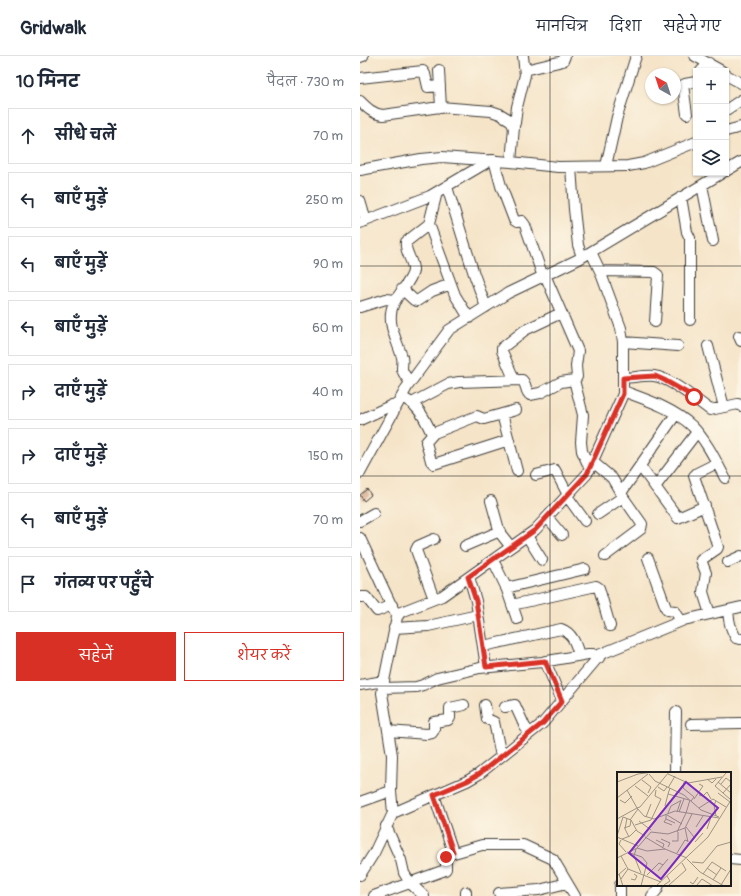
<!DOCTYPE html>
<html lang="hi">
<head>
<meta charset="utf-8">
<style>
	:root { --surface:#fff; --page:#f2f2f3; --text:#1f2937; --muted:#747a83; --line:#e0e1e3; --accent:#d93025 }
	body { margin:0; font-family:Pangolin,"Playpen Sans Deva",sans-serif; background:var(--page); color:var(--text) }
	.controls { position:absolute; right:12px; top:12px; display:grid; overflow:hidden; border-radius:0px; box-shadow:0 1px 3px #0004 }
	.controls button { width:36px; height:36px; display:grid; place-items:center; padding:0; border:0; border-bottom:1px solid var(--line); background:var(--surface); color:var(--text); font:20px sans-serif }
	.compass { position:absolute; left:285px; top:12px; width:36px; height:36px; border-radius:50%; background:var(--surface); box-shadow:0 1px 3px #0004; rotate:321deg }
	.stop { position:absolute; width:12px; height:12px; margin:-9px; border:3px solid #d93025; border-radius:50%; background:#fff }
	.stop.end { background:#d93025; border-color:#fff; box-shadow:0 1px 4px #0008 }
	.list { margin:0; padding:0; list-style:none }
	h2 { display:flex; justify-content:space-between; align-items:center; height:52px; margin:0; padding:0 16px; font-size:17px }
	h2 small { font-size:13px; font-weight:400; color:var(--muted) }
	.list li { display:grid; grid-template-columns:26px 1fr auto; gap:12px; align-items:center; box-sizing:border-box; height:56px; margin:0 8px 8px; padding:0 8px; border:1px solid var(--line); border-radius:0px }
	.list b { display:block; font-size:15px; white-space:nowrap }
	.list em { font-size:13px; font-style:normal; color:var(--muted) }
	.actions { display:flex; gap:8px; padding:12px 16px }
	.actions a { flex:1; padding:9px 0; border:1px solid var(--accent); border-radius:0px; text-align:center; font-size:14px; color:var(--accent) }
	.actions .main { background:var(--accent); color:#fff }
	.icon { flex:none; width:22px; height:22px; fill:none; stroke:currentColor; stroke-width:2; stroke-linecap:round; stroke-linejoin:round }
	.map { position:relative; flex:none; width:381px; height:840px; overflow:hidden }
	header { display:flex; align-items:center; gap:24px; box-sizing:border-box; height:56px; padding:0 20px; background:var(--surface); border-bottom:1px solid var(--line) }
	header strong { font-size:19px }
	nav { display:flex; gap:22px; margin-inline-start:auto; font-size:14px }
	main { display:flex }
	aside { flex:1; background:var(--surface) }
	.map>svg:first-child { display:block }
	.building { fill:#d3a384 }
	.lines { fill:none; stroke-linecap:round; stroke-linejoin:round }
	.minor-casing { stroke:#3d3a36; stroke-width:12 }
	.minor { stroke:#fff; stroke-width:10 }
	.route { stroke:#d93025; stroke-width:5 }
	.grid { fill:none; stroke:#1c1c1c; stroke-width:1; stroke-opacity:0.55 }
	.inset-road { fill:none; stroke:#9e9483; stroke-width:1 }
	.view { fill:#7b2cbf; fill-opacity:0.15; stroke:#7b2cbf; stroke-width:2 }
	.inset-edge { fill:none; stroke:#1c1c1c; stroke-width:2 }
</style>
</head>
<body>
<header>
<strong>Gridwalk</strong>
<nav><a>मानचित्र</a><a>दिशा</a><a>सहेजे गए</a></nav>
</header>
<main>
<aside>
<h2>10 मिनट<small>पैदल · 730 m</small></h2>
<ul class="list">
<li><svg class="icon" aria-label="ahead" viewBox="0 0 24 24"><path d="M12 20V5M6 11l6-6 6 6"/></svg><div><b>सीधे चलें</b></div><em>70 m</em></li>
<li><svg class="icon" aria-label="left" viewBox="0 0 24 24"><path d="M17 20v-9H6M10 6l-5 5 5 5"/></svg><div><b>बाएँ मुड़ें</b></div><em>250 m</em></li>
<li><svg class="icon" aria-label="left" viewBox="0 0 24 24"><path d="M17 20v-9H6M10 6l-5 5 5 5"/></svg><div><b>बाएँ मुड़ें</b></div><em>90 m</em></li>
<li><svg class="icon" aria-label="left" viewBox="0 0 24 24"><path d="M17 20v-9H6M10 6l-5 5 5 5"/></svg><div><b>बाएँ मुड़ें</b></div><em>60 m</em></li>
<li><svg class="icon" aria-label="right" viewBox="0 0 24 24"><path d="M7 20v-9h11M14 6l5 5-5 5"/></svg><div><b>दाएँ मुड़ें</b></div><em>40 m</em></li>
<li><svg class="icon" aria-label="right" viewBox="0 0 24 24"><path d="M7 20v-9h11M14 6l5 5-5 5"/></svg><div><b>दाएँ मुड़ें</b></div><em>150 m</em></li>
<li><svg class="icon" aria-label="left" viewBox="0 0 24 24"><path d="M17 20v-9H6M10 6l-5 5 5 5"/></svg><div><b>बाएँ मुड़ें</b></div><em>70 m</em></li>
<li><svg class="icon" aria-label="arrive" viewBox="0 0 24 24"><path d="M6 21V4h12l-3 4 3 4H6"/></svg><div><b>गंतव्य पर पहुँचे</b></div></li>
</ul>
<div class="actions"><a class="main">सहेजें</a><a>शेयर करें</a></div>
</aside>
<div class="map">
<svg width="381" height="840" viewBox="0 0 381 840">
	<rect width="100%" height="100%" fill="#fcf5e5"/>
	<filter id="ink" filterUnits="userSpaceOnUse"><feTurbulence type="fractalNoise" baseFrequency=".025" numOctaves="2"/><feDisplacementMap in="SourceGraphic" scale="8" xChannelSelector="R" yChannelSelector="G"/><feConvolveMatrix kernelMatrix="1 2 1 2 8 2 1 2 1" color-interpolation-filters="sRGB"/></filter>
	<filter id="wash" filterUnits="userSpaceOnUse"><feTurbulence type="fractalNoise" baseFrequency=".012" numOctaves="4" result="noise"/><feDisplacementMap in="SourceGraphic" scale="16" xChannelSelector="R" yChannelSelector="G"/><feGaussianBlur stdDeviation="0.9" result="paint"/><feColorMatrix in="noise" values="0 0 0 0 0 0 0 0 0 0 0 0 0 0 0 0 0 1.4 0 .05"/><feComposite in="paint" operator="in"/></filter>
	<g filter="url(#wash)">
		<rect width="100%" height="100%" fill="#f5e4c8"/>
		<g id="blocks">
			<path class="building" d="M7 433 11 439 4 445 0 439Z"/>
		</g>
	</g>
	<g filter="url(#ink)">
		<use href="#blocks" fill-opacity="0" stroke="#3d3a36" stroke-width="1"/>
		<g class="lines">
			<defs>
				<path id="minor" d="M335 0 362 15
					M0 1 3 0
					M79 14 81 52
					M165 14 203 5 205 0
					M341 15 349 7
					M366 19 381 27
					M0 22 63 15 65 18 68 31 80 30
					M0 45C7 52 13 58 23 59L80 51 131 55 140 58 150 64 154 71 151 106
					M366 54 381 44
					M327 58 323 29 325 28 336 26
					M153 70 155 67 157 51 165 19 163 0
					M366 75 381 71
					M134 104 141 130 154 164 157 166 162 165 165 169 183 221
					M246 110 257 61 276 0
					M211 111 214 153 218 189 222 201
					M0 114 61 103 82 101 151 106 198 111 268 110 284 107 336 86
					M366 115 381 106
					M342 129 353 185
					M87 131 114 218 126 251
					M77 136 69 168 95 239 109 262
					M321 141 327 176 330 182V264
					M0 145 6 165
					M0 167 70 140 131 104
					M240 215 294 216 298 219 295 266
					M185 219 218 295 216 310 217 321 214 324 223 359 221 386 222 395 230 413
					M42 233 54 244 57 245 72 235 91 228
					M0 251 26 243 36 244
					M379 280 381 285
					M263 286 318 290
					M348 290 364 351
					M263 322C273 322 284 319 294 320 310 322 337 344 350 354L378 348 381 350
					M154 323 142 295V292L165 274 201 257
					M50 326C47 322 43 318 42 313 42 309 43 305 42 301 37 284 25 265 34 247 38 238 52 224 53 215 54 205 44 196 46 186L69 168
					M263 335C287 344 313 352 332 370 346 384 356 405 365 422
					M47 344C59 351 65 363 71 376L74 377 117 360 124 363 156 354
					M52 347 88 328 99 326 162 324C167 328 165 336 170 339L180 337 201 326 214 324
					M142 358 157 415
					M0 364 32 349 35 353
					M74 377 66 386 71 405 74 408 149 384
					M233 406 252 422 263 441 282 468 281 473 245 500
					M280 410 318 462 345 450
					M0 417 47 331 89 274 148 237 219 203 362 117
					M176 419 195 414 208 439
					M295 431 337 376
					M261 437 316 358
					M207 440 225 465
					M131 445 140 477 151 491
					M238 458 263 441
					M187 461 202 479
					M0 465 14 457
					M167 480 182 504
					M0 482 33 553 38 559
					M74 483 58 490 56 494 74 543
					M105 490 140 475
					M288 502 306 552 307 554 315 555 321 565
					M133 504 146 531 157 563
					M368 506 381 500
					M109 521 116 545 126 611
					M146 532 225 513
					M0 541H6L17 555 32 549
					M152 549 236 530 239 532 250 570
					M368 554C369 566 370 571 376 582L381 583
					M350 558 343 536 346 517 341 504 357 493 358 491 334 420 337 417 357 407
					M34 572 68 570 118 559
					M123 590 201 573C213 577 216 589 219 599
					M185 605 202 645
					M0 629 24 625
					M23 632 56 631 63 629 77 622 120 612 182 606 228 598H233L239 602
					M125 649 127 663 134 666 141 700
					M145 651 155 649 165 671 170 677
					M331 668 381 667
					M28 675 67 678 72 677 74 674V666L88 664 90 662V652L104 649
					M315 717 316 656
					M74 739 93 796
					M0 746 31 735
					M33 757 107 725 119 718 183 667 241 598 324 564 381 551
					M26 770 41 804 44 817 50 827 64 840
					M370 803 381 804
					M0 819 14 797 33 757 31 735 32 699 22 637 24 625 37 561 41 556 82 540 175 474 227 418 263 338V286L261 272 240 215 231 196
					M106 836V840
					M139 837 179 834 207 827
					M14 840 85 814 86 813V801L87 799 122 789H163L193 803 215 840
					M260 840V829
					M292 840 297 834 299 829"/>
			</defs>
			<use href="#minor" class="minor-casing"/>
			<use href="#minor" class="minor"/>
		</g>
	</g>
	<g class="lines" filter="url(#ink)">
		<path class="route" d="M86 801 93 796 74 739 107 725 119 718 183 667 202 645 185 605 126 611 116 545 108 521 175 474 227 418 263 338V322L295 320 304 324 334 341"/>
	</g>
	<path class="grid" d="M190 0V840M0 210H381M0 420H381M0 630H381"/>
	<g transform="translate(257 716)">
		<rect width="114" height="114" fill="#f5e4c8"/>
		<path class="inset-road" d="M109 1 98 14 114 28M32 2 38 9 67 23 84 38 102 45M51 2 71 11 105 5M90 7 95 11 99 7M25 8 34 15 31 21M0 10 21 2 36 0M67 10 66 16 77 25 74 29M101 10 114 21M104 12 109 6 114 10M18 14 31 24M41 15 47 19 50 15M51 16 58 4M53 16 51 22 72 28M10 18 20 36 23 35 52 0M101 21 113 30M106 21 114 12M82 23 86 24 90 20 94 27M0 26 31 2M77 27 86 14 82 12M3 28 8 31 15 24M99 29 97 33 99 44M48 34 51 22M82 36 96 27 109 35M60 40 64 28M62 40 67 27M51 41 54 34 63 29M69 41 73 28M49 42V47L58 51M50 43 65 52M6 45 14 48 20 59 28 64M29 45 34 32M10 46 8 57 12 65M0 47 20 36 27 44 37 47 58 39 102 46M49 47 47 50 55 53M13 48 21 37M22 49 34 58M18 53 34 48 44 27 38 24 39 18M69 55 77 65 72 73M79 55 86 44M7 56 13 54 14 48M68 56 71 70M90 57 94 45M60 60 69 41M0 64 6 45M0 65 21 74M28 65 48 77M5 67 13 64 19 58M44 67 53 71 51 75M4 68 2 72 9 80M39 68 47 72 46 75M55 69H61V60M78 70 86 61M20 76 30 79 48 77 70 86M19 77 17 84 24 101M10 80 25 85 30 91 24 114M60 81 68 68 71 69M4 84 11 97 44 110M0 86 20 76 34 60 51 62 68 56 75 42M70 87 83 100 107 114M75 90 86 91 100 74 114 70M90 96 100 103M41 99 51 87M2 102 6 114M86 102 95 90 109 99M30 103 42 91 46 93M0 104 9 96M4 107 11 97M14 107 18 108 20 104 17 102M96 108 104 96M73 110 76 112 81 105M47 113 53 109 50 104M52 113 69 98 65 91M80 113 85 107 96 114M104 113 114 97M39 114 91 65 114 28"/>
		<path class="view" d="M69 10 101 36 44 107 12 81Z"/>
		<rect width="114" height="114" class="inset-edge"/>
	</g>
</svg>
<div class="controls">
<button>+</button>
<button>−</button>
<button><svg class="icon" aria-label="layers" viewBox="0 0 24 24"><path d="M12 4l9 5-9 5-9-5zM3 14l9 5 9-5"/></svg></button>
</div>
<svg class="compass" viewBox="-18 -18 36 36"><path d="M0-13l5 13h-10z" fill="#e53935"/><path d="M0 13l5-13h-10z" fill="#747a83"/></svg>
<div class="stop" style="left:334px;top:341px"></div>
<div class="stop end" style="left:86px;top:801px"></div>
</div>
</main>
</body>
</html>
